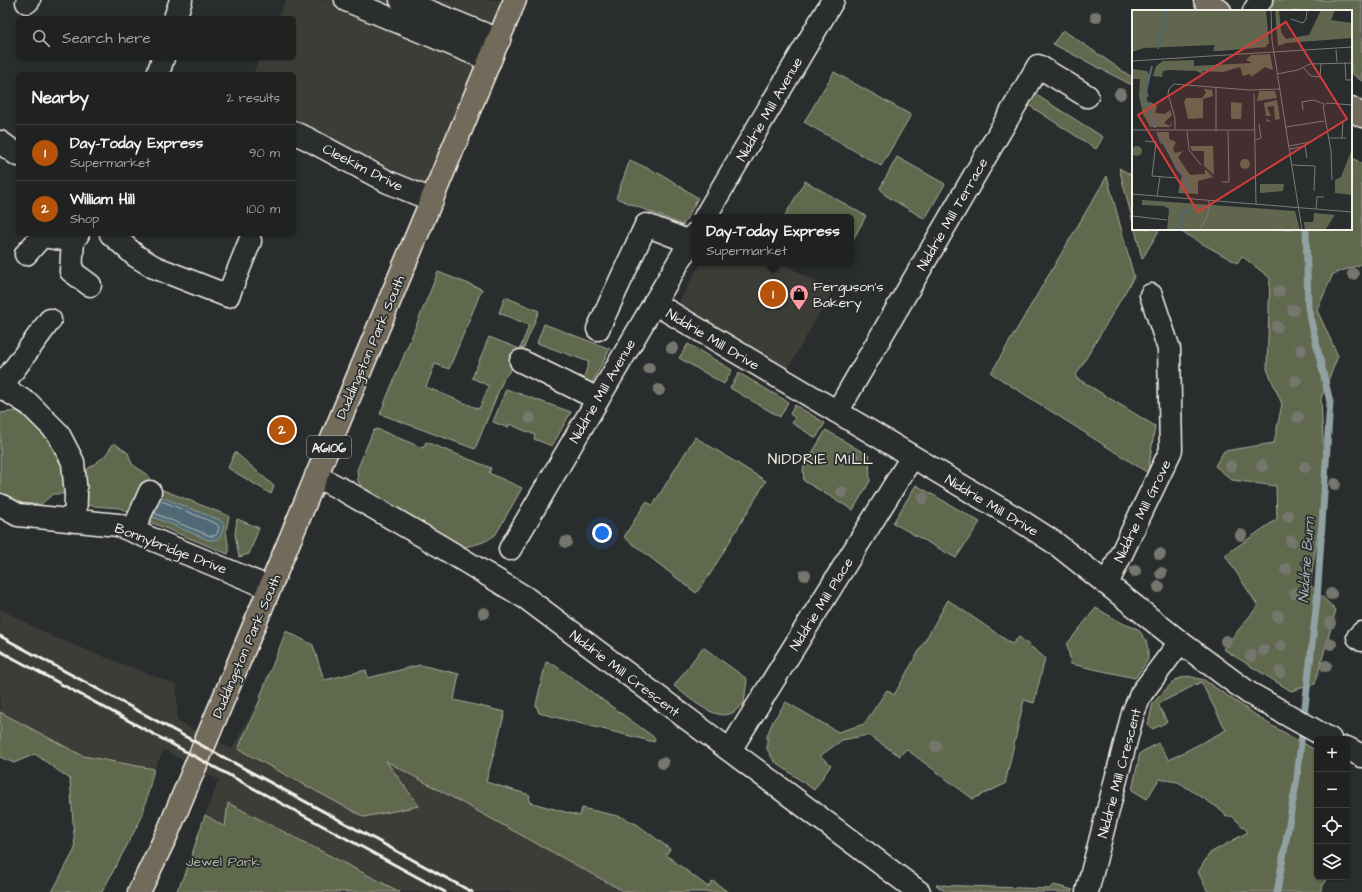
<!DOCTYPE html>
<html lang="en">
<head>
<meta charset="utf-8">
<style>
	:root { --surface:#202222; --page:#2d2f2f; --text:#f1f3f6; --muted:#a2a4a5; --line:#3d3f40; --accent:#b45309 }
	body { margin:0; font-family:"Architects Daughter",sans-serif; background:var(--page); color:var(--text) }
	.controls { position:absolute; right:12px; bottom:12px; display:grid; overflow:hidden; border-radius:6px; box-shadow:0 1px 3px #0004 }
	.controls button { width:36px; height:36px; display:grid; place-items:center; padding:0; border:0; border-bottom:1px solid var(--line); background:var(--surface); color:var(--text); font:20px sans-serif }
	.you { position:absolute; left:602px; top:533px; width:14px; height:14px; margin:-10px; border:3px solid #fff; border-radius:50%; background:#1a73e8; box-shadow:0 0 0 6px #1a73e833 }
	.badge { display:grid; place-items:center; width:26px; height:26px; border-radius:50%; background:var(--accent); color:#fff; font-size:13px; font-weight:700 }
	.pin { position:absolute; translate:-50% -50%; border:2px solid #fff; box-shadow:0 1px 4px #0006 }
	.popup { position:absolute; left:692px; top:214px; width:162px; height:52px; box-sizing:border-box; display:grid; place-content:center; border-radius:6px; background:var(--surface); filter:drop-shadow(0 1px 3px #0005); font-size:13px; white-space:nowrap; color:var(--muted) }
	.popup b { font-size:15px; color:var(--text) }
	.popup::after { content:''; position:absolute; left:50%; top:100%; margin-left:-8px; border:8px solid transparent; border-top-color:var(--surface) }
	.list { margin:0; padding:0; list-style:none }
	h2 { display:flex; justify-content:space-between; align-items:center; height:52px; margin:0; padding:0 16px; font-size:17px }
	h2 small { font-size:13px; font-weight:400; color:var(--muted) }
	.list li { display:grid; grid-template-columns:26px 1fr auto; gap:12px; align-items:center; box-sizing:border-box; height:56px; padding:0 16px; border-top:1px solid var(--line) }
	.list b { display:block; font-size:15px; white-space:nowrap }
	.list p { margin:0; font-size:13px; white-space:nowrap; color:var(--muted) }
	.list em { font-size:13px; font-style:normal; color:var(--muted) }
	.icon { flex:none; width:22px; height:22px; fill:none; stroke:currentColor; stroke-width:2; stroke-linecap:round; stroke-linejoin:round }
	.map { position:relative; flex:none; width:1362px; height:892px; overflow:hidden }
	.search { position:absolute; background:var(--surface); box-shadow:0 1px 3px #0004; left:16px; top:16px; width:280px; height:44px; display:flex; align-items:center; gap:10px; box-sizing:border-box; padding:0 14px; border-radius:6px; color:var(--muted); font-size:15px }
	.panel { position:absolute; background:var(--surface); box-shadow:0 1px 3px #0004; left:16px; top:72px; width:280px; height:164px; border-radius:6px }
	.map>svg:first-child { display:block }
	.built { fill:#3e3c39 }
	.green { fill:#60674e; stroke:#aaac9b }
	.water { fill:#4f6a74; stroke:#91a0a2 }
	.lines { fill:none; stroke-linecap:round; stroke-linejoin:round }
	.shore { stroke:#b2bbba; stroke-width:1 }
	.stream { stroke:#91a0a2; stroke-width:7 }
	.minor-casing { stroke:#f4f1e8; stroke-width:25 }
	.major-casing { stroke:#f4f1e8; stroke-width:25 }
	.minor { stroke:#2a2d2e; stroke-width:22 }
	.major { stroke:#726b5a; stroke-width:22 }
	.rail { stroke:#f4f1e8; stroke-width:3 }
	.tree { fill:#74776e }
	.labels { text-anchor:middle; stroke-width:3.5; stroke-linejoin:round; paint-order:stroke }
	.shield { fill:#2a2d2e; stroke:#b7b6b0; stroke-width:1 }
	.shield-label { font-size:13px; font-weight:bold; fill:#f4f1e8 }
	.street-label { font-size:14px; fill:#f4f1e8; stroke:#2a2d2e }
	.poi-label { font-size:14px; fill:#f4f1e8; stroke:#2a2d2e; text-anchor:start }
	.park-label { font-size:14px; fill:#b1b3a3; stroke:#2a2d2e }
	.neighbourhood-label { font-size:15px; letter-spacing:1px; fill:#f4f1e8; stroke:#2a2d2e }
	.water-label { font-size:15px; font-style:italic; fill:#aab4b4; stroke:#2a2d2e }
	.inset-river { fill:none; stroke:#4f6a74; stroke-width:2 }
	.inset-road { fill:none; stroke:#7b7b78; stroke-width:1 }
	.view { fill:#d93c3b; fill-opacity:0.15; stroke:#d93c3b; stroke-width:2 }
	.inset-edge { fill:none; stroke:#f4f1e8; stroke-width:2 }
</style>
</head>
<body>
<div class="map">
<svg width="1362" height="892" viewBox="0 0 1362 892">
	<rect width="100%" height="100%" fill="#2a2d2e"/>
	<filter id="ink" filterUnits="userSpaceOnUse"><feTurbulence type="fractalNoise" baseFrequency=".025" numOctaves="2"/><feDisplacementMap in="SourceGraphic" scale="8" xChannelSelector="R" yChannelSelector="G"/><feConvolveMatrix kernelMatrix="1 2 1 2 8 2 1 2 1" color-interpolation-filters="sRGB"/></filter>
	<g filter="url(#ink)">
		<path class="built" d="M286 0H502L426 184 294 126V74H253L260 58H294V18H278Z
			M701 263H782L832 291 785 374 674 311Z
			M0 609 53 637 177 685V721L232 749 260 697 329 730 625 892H318L247 839 205 815 219 780 164 750 154 769 83 756 0 712Z"/>
		<path class="green" d="M1248 0H1362V81L1351 73V11H1264Z
			M1063 30 1133 78V83L1130 84 1053 44Z
			M834 72 911 115 881 166 804 122Z
			M1033 93 1103 137 1096 149 1027 104Z
			M897 157 945 184 925 219 885 195 880 188Z
			M1351 157 1362 164V264L1333 274 1317 310 1338 356 1321 398 1325 487 1310 585 1336 610 1315 684 1291 691 1223 649 1258 606 1225 555 1277 519 1276 486 1232 480 1215 466 1224 451 1274 443 1282 404 1267 369 1270 278 1242 256 1237 263 1176 229H1351Z
			M630 160 666 177 698 198 683 225 616 198Z
			M1119 168 1133 176V222Z
			M1107 176 1134 277 1075 377 1155 426 1148 473 991 373Z
			M805 181 866 216 851 243V217H784Z
			M1135 229H1160L1142 259Z
			M438 272 482 289 449 369 435 364 426 387 479 409 489 386 472 378 489 337 520 349 529 325 499 313 505 297 539 311 519 360 504 378 475 449 380 414Z
			M544 324 610 349 591 384 583 380 589 362 537 343Z
			M688 344 732 370 724 384 679 358Z
			M739 373 788 402 780 417 730 388Z
			M506 389 571 412 552 446 534 439 535 435 509 424 508 428 493 422Z
			M795 405 825 423 816 438 792 423 795 418 790 414Z
			M17 411 49 436 59 453 66 473 64 494H53L34 510 21 506 0 495V413Z
			M377 429 423 448 426 442 491 468 489 473 522 488 496 534C486 543 475 545 462 547L363 489 358 481 357 470 373 431Z
			M826 430 869 456 870 481 853 510 804 481 803 468Z
			M695 437 766 481 709 576 696 593 624 537 646 502 653 505Z
			M114 443 128 453 132 464 150 477 131 513 120 508 82 505V473L104 457Z
			M235 452 274 486 271 494 228 468Z
			M916 485 980 522 956 558 893 523Z
			M158 488 229 516 226 531 229 551 228 554 145 520Z
			M237 519 259 528 249 554 239 557 235 534Z
			M948 600 1012 644 1019 637 1045 658 1034 703 1024 700 1005 784 973 799 906 749 900 756 868 735 842 740 820 756 831 765 814 790 774 761 767 749V736L773 721 786 702 838 732 864 724 887 690 894 695Z
			M1096 608 1124 624 1138 629 1146 640 1148 650V659L1144 666 1135 678 1071 664 1067 644Z
			M286 631 313 645 323 677 325 680 366 670 368 678 420 665 459 674 454 700 505 712 486 782 530 795 529 802 580 816 582 808 622 817 638 825 670 849 666 855 708 887 713 881 728 892H625L386 761 419 806 364 817 238 749 261 698 260 697Z
			M703 647 747 679 744 703C740 706 736 711 732 713 715 722 687 696 674 686Z
			M546 662 553 664 655 738 654 742 539 713 536 705Z
			M1188 676 1204 680 1269 724 1317 751V877H1327L1320 892H1208L1198 872 1210 853 1248 832 1232 816 1226 817 1223 811 1178 782 1159 779 1147 799 1132 790 1140 753 1158 743 1169 760 1226 730 1201 682 1158 704 1167 722 1153 729 1148 725 1153 703 1175 680Z
			M0 712 83 756 154 769 142 817 102 892H52L75 849 70 779 35 754 14 763 0 757Z
			M228 803 400 892H176L185 875 205 815 225 827Z
			M936 885 1049 889 1054 885 1073 890 1071 892H946Z"/>
		<path class="water" d="M161 497 220 520 224 525C221 535 221 541 209 540L151 516 156 498Z"/>
		<g class="lines">
			<path class="shore" d="M162 501 217 524 219 527 217 534 214 536H210L156 514 155 511 159 503Z"/>
			<path class="stream" d="M1277 892 1297 778 1317 600 1330 402 1308 308 1306 229"/>
			<defs>
				<path id="minor" d="M346 0 490 60
					M401 0 499 40
					M27 2 29 0
					M1254 11 1261 0
					M175 18 181 0
					M158 74 163 58
					M294 133 306 138 388 182 432 200
					M0 142 18 155
					M705 217 833 0
					M78 234 73 241 71 271 90 285
					M111 234 136 256 154 267 228 296 250 241
					M26 254 42 236 73 241
					M654 303 1021 521 1055 543 1180 642 1249 693 1330 739
					M598 329 646 225 690 242
					M521 361 598 399
					M1 387 50 320
					M0 388 1 387 29 404 58 433 73 462 76 495 75 521
					M837 412 1038 66 1087 96
					M316 476 345 491 440 546 526 598 919 892
					M0 505 18 515 118 525 270 588
					M133 531 150 492
					M510 549 695 234
					M1107 584 1171 450 1169 349 1151 295
					M1362 633 1358 637 1362 640
					M1347 748 1362 756
					M730 750 912 457
					M1087 892 1133 713 1141 694 1180 642"/>
				<path id="major" d="M1205 0 1220 11
					M1351 108 1362 116
					M139 892 167 834 515 0"/>
			</defs>
			<use href="#minor" class="minor-casing"/>
			<use href="#major" class="major-casing"/>
			<use href="#minor" class="minor"/>
			<use href="#major" class="major"/>
			<path class="rail" d="M0 636 472 892
				M0 651 445 892"/>
		</g>
		<g class="tree">
			<circle cx="1096" cy="17" r="6"/>
			<circle cx="1120" cy="94" r="6"/>
			<circle cx="1353" cy="274" r="6"/>
			<circle cx="1279" cy="291" r="6"/>
			<circle cx="1293" cy="310" r="6"/>
			<circle cx="1277" cy="327" r="6"/>
			<circle cx="672" cy="348" r="6"/>
			<circle cx="1301" cy="350" r="6"/>
			<circle cx="649" cy="368" r="6"/>
			<circle cx="1296" cy="381" r="6"/>
			<circle cx="659" cy="390" r="6"/>
			<circle cx="1298" cy="417" r="6"/>
			<circle cx="530" cy="418" r="6"/>
			<circle cx="853" cy="457" r="6"/>
			<circle cx="1231" cy="466" r="6"/>
			<circle cx="1262" cy="466" r="6"/>
			<circle cx="1305" cy="467" r="6"/>
			<circle cx="1335" cy="484" r="6"/>
			<circle cx="842" cy="492" r="6"/>
			<circle cx="923" cy="498" r="6"/>
			<circle cx="1288" cy="516" r="6"/>
			<circle cx="1241" cy="535" r="6"/>
			<circle cx="1291" cy="541" r="6"/>
			<circle cx="566" cy="542" r="6"/>
			<circle cx="1160" cy="554" r="6"/>
			<circle cx="1286" cy="569" r="6"/>
			<circle cx="1135" cy="571" r="6"/>
			<circle cx="1161" cy="573" r="6"/>
			<circle cx="805" cy="575" r="6"/>
			<circle cx="1159" cy="587" r="6"/>
			<circle cx="1295" cy="593" r="6"/>
			<circle cx="1331" cy="594" r="6"/>
			<circle cx="484" cy="613" r="6"/>
			<circle cx="1278" cy="616" r="6"/>
			<circle cx="1330" cy="623" r="6"/>
			<circle cx="1226" cy="641" r="6"/>
			<circle cx="1331" cy="644" r="6"/>
			<circle cx="1281" cy="646" r="6"/>
			<circle cx="1263" cy="650" r="6"/>
			<circle cx="1251" cy="656" r="6"/>
			<circle cx="1326" cy="666" r="6"/>
			<circle cx="1280" cy="672" r="6"/>
			<circle cx="936" cy="746" r="6"/>
			<circle cx="663" cy="763" r="6"/>
		</g>
	</g>
	<defs>
		<symbol id="shop-pin" viewBox="-11 -11 22 30"><path d="M0 17L-7.5 6A9.5 9.5 0 1 1 7.5 6Z" fill="#ff9aa2" stroke="#2a2d2e"/><path d="M-5-2.5h2.3a2.7 3.5 0 0 1 5.4 0H5L5.5 6h-11ZM-1.5-2.5h3a1.5 2.3 0 0 0-3 0Z" fill="#111"/></symbol>
	</defs>
	<g fill-rule="evenodd">
		<use href="#shop-pin" x="788" y="283" width="22" height="30"/>
	</g>
	<g class="labels">
		<rect class="shield" x="307" y="436" width="44" height="22" rx="3"/>
		<g class="shield-label">
			<text x="329" y="452">A6106</text>
		</g>
		<g class="street-label">
			<text transform="translate(769 109) rotate(-60)" y="5">Niddrie Mill Avenue</text>
			<text transform="translate(363 167) rotate(27)" y="5">Cleekim Drive</text>
			<text transform="translate(952 214) rotate(-60)" y="5">Niddrie Mill Terrace</text>
			<text transform="translate(713 339) rotate(31)" y="5">Niddrie Mill Drive</text>
			<text transform="translate(370 347) rotate(-67)" y="5">Duddingston Park South</text>
			<text transform="translate(602 391) rotate(-60)" y="5">Niddrie Mill Avenue</text>
			<text transform="translate(992 505) rotate(31)" y="5">Niddrie Mill Drive</text>
			<text transform="translate(1142 511) rotate(-64)" y="5">Niddrie Mill Grove</text>
			<text transform="translate(171 548) rotate(21)" y="5">Bonnybridge Drive</text>
			<text transform="translate(821 604) rotate(-58)" y="5">Niddrie Mill Place</text>
			<text transform="translate(246 646) rotate(-67)" y="5">Duddingston Park South</text>
			<text transform="translate(625 673) rotate(37)" y="5">Niddrie Mill Crescent</text>
			<text transform="translate(1119 773) rotate(-75)" y="5">Niddrie Mill Crescent</text>
		</g>
		<g class="poi-label">
			<text x="813" y="291">Ferguson's<tspan x="813" dy="16">Bakery</tspan></text>
		</g>
		<g class="park-label">
			<text x="223" y="866">Jewel Park</text>
		</g>
		<g class="neighbourhood-label">
			<text x="821" y="464">NIDDRIE MILL</text>
		</g>
		<g class="water-label">
			<text transform="translate(1306 560) rotate(-86)" y="5">Niddrie Burn</text>
		</g>
	</g>
	<g transform="translate(1132 10)">
		<rect width="220" height="220" fill="#2a2d2e"/>
		<path d="M0 0H134L137 34 134 35 135 37 87 41H81L83 35 12 38 0 42ZM143 0H147L149 22 154 29 177 25 189 0H203L199 10 220 13V28L154 33 146 36ZM138 44 141 60 133 57 119 67 118 64 111 66 108 57 91 62 71 61V64L64 61 37 60 31 61 30 67 21 66 24 56 31 51 62 50V56L120 53 114 50 119 45ZM0 59 15 61 18 66 14 79 17 86 13 88 14 93 19 92 25 96 23 103 33 104 38 100 40 105 32 113 38 116 41 108 39 116 37 117H18L11 104 7 86 8 69H0ZM72 79 80 80 81 86 71 89V108L56 109 52 92 54 88H70L74 83ZM127 81H143L145 88 125 91ZM145 90 148 109 143 110 142 96 135 97 139 106H134L135 109 139 111 135 112 132 93ZM99 92 110 93 109 109H99ZM27 122H37V129L44 132 41 139 43 143 51 141 46 147 58 165 73 164V159L81 167 66 171V184L46 183 50 165 45 161 32 135 28 133 25 124ZM0 141a5 5 0 1 1 10 0a5 5 0 1 1-10 0ZM58 136H81L82 165 72 156V141H60ZM220 139V185L203 183V170L209 167ZM108 154a5 5 0 1 1 10 0a5 5 0 1 1-10 0ZM128 174H152L151 181 128 183ZM10 190 163 201 168 220H35L37 199 32 196 10 195ZM182 203 203 205 193 220H173L172 212H181Z" fill="#60674e"/>
		<path class="inset-river" d="M26 39 35 0M20 56 13 86 23 118M25 122 60 182M47 220 51 203 59 198"/>
		<path class="inset-road" d="M139 0 140 30 170 220M159 9 171 13 174 9 175 0M204 40 205 52M0 51 220 37M213 52 214 70H220M171 57 179 66 188 67 189 54M145 64 166 60 178 54 220 53M84 77V121M122 84 124 194M171 100 170 92 182 90 192 94M154 117 192 111M43 119V108L36 84 37 79 42 74 117 80 148 79M0 120H123M55 121 57 140 69 155M197 128H214M210 128 211 111M123 130 129 128 127 114M13 131 24 132 20 166 45 168M157 136 178 132M158 139 173 136 175 148M160 155 183 156 182 181M200 170 199 141 191 96 195 93 220 95M90 172H97L96 121M0 184 220 202M25 186 28 167M184 199 185 187H192M0 206 35 210M68 220 76 204 77 190"/>
		<path class="view" d="M154 12 215 109 66 202 6 105Z"/>
		<rect width="220" height="220" class="inset-edge"/>
	</g>
</svg>
<div class="controls">
<button>+</button>
<button>−</button>
<button><svg class="icon" aria-label="locate" viewBox="0 0 24 24"><circle cx="12" cy="12" r="6"/><path d="M12 2v4M12 18v4M2 12h4M18 12h4"/></svg></button>
<button><svg class="icon" aria-label="layers" viewBox="0 0 24 24"><path d="M12 4l9 5-9 5-9-5zM3 14l9 5 9-5"/></svg></button>
</div>
<div class="you"></div>
<div class="pin badge" style="left:773px;top:294px">1</div>
<div class="popup"><b>Day-Today Express</b>Supermarket</div>
<div class="pin badge" style="left:282px;top:430px">2</div>
<div class="search"><svg class="icon" aria-label="search" viewBox="0 0 24 24"><circle cx="10" cy="10" r="6"/><path d="M15 15l6 6"/></svg>Search here</div>
<section class="panel">
<h2>Nearby<small>2 results</small></h2>
<ul class="list">
<li><span class="badge">1</span><div><b>Day-Today Express</b><p>Supermarket</p></div><em>90 m</em></li>
<li><span class="badge">2</span><div><b>William Hill</b><p>Shop</p></div><em>100 m</em></li>
</ul>
</section>
</div>
</body>
</html>
